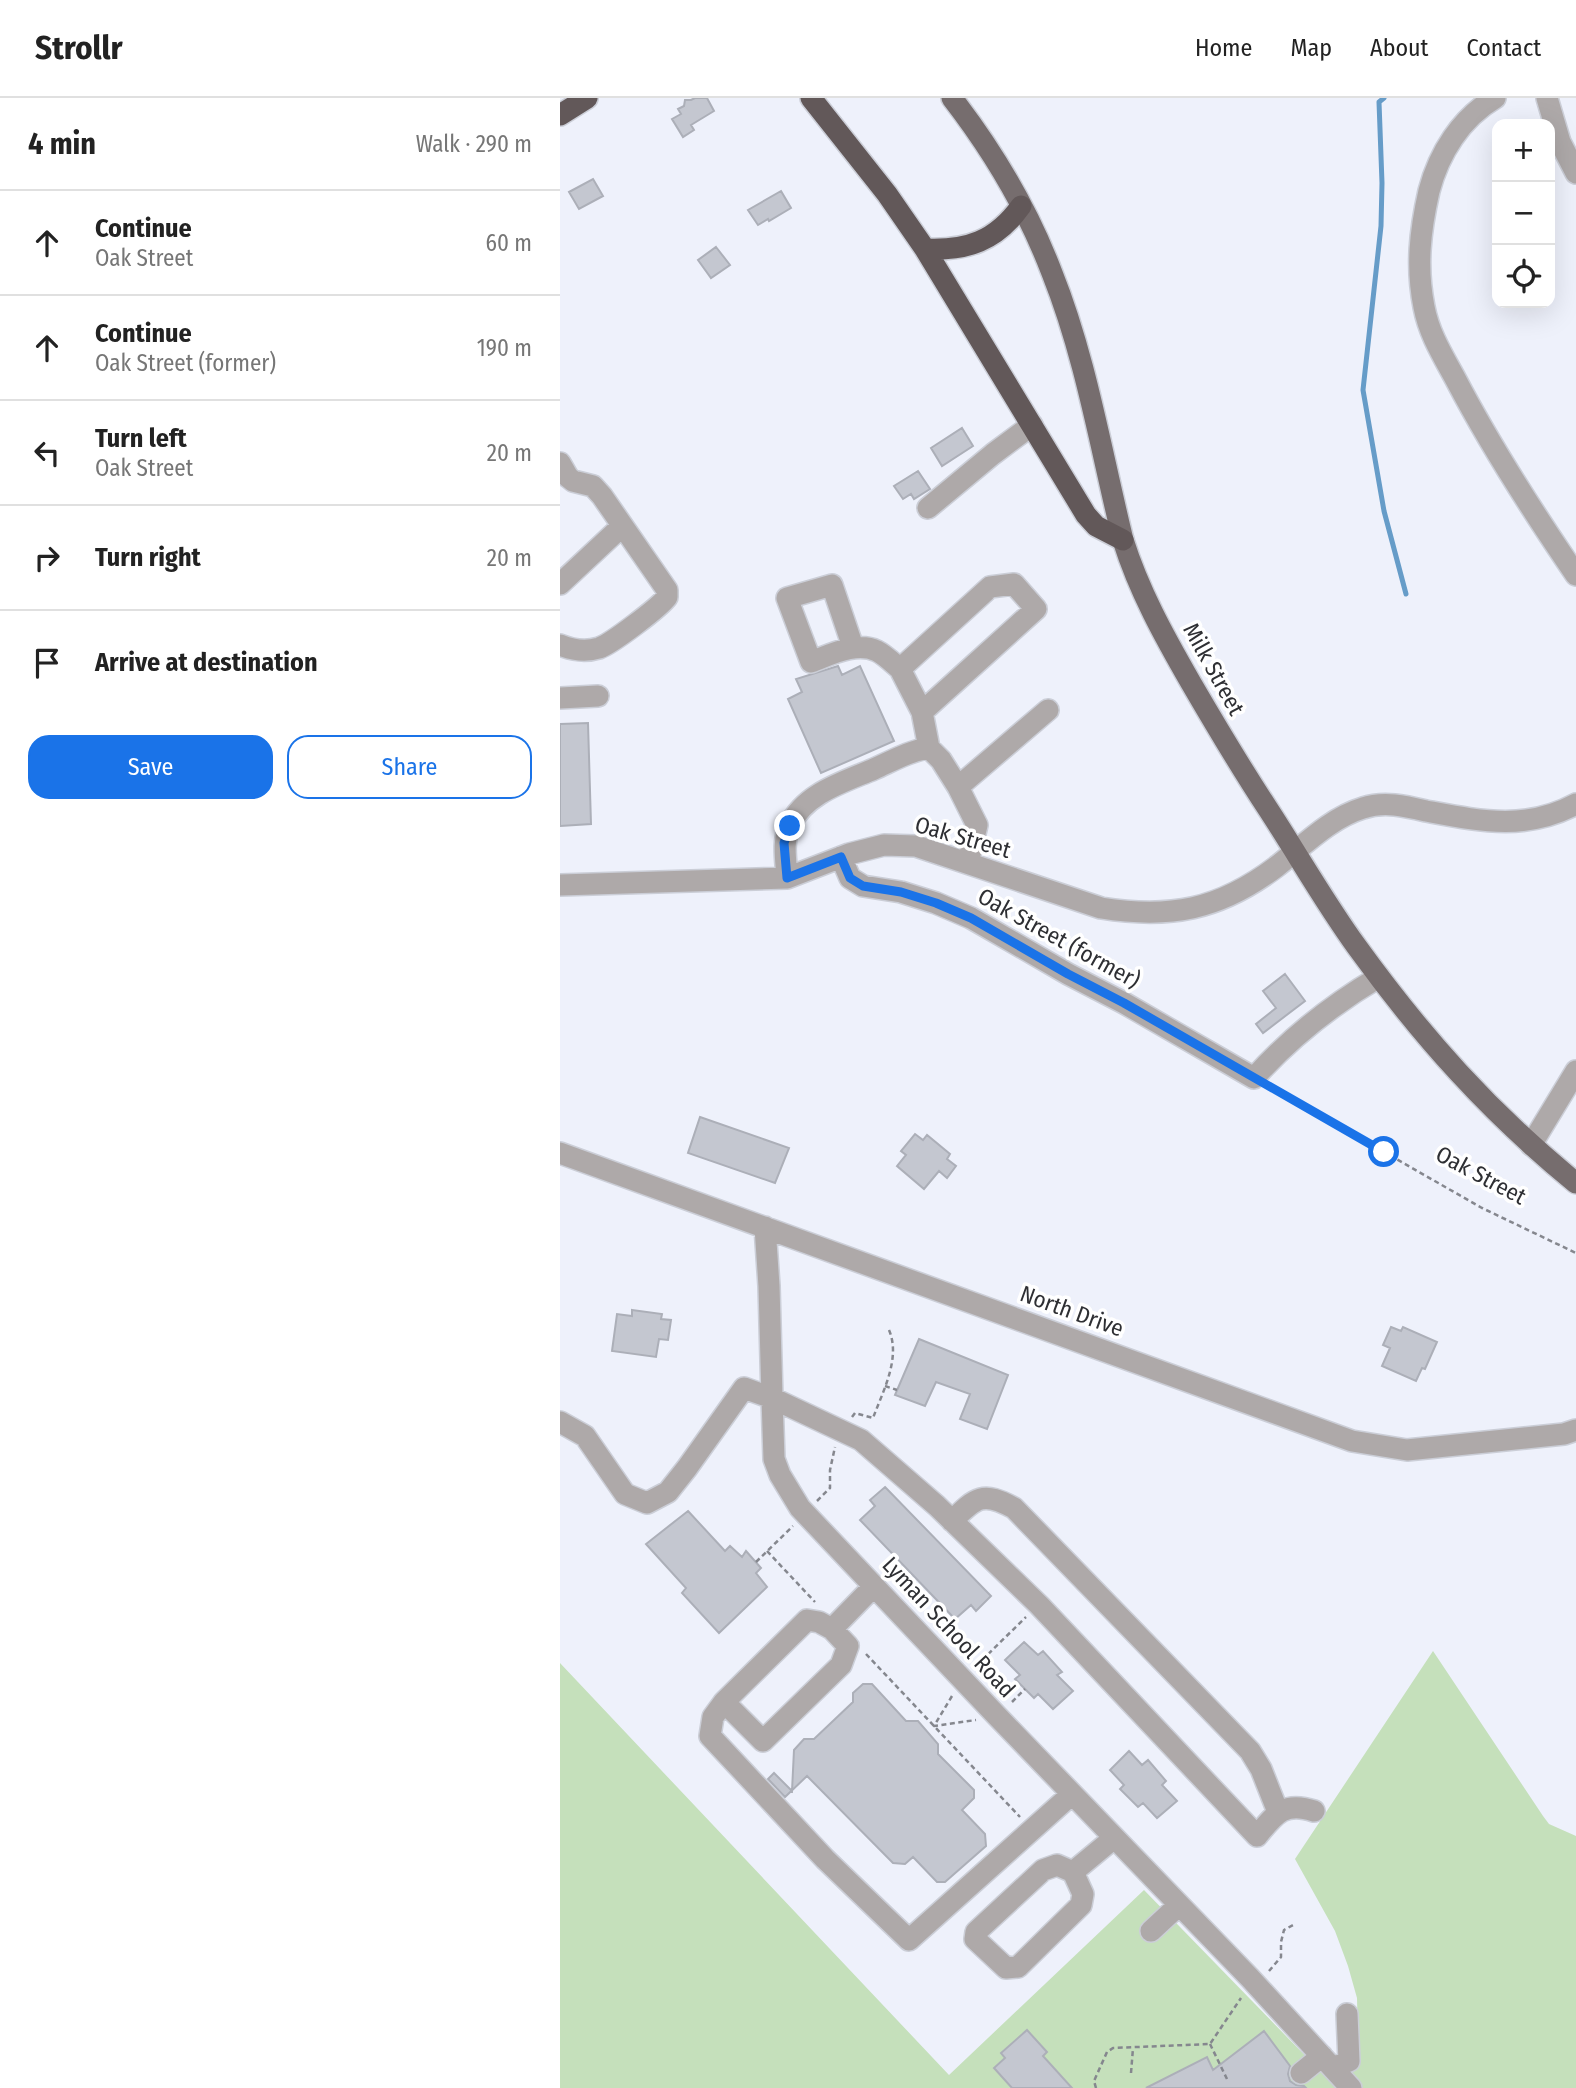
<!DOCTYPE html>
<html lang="en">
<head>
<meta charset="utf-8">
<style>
	:root { --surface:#fff; --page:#f2f2f2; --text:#222; --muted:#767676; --line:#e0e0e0; --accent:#1a73e8 }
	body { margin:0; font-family:"Fira Sans Condensed",sans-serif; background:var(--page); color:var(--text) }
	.controls { position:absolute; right:21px; top:21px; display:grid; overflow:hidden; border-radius:14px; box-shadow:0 7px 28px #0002 }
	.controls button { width:63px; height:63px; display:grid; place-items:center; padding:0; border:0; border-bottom:2px solid var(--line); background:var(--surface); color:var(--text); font:35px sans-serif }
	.stop { position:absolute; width:21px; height:21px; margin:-16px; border:5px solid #1a73e8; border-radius:50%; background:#fff }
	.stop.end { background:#1a73e8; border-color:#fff; box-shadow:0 2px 7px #0008 }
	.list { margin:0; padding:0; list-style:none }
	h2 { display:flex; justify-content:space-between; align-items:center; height:91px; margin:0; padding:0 28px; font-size:30px }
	h2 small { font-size:23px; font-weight:400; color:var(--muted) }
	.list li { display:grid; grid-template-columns:46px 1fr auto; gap:21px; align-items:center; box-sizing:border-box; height:105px; padding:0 28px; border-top:2px solid var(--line) }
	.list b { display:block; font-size:26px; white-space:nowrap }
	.list p { margin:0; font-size:23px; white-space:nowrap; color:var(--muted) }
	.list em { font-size:23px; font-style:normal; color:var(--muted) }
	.actions { display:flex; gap:14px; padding:21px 28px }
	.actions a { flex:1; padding:16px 0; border:2px solid var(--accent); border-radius:21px; text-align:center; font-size:24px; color:var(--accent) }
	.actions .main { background:var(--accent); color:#fff }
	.icon { flex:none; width:38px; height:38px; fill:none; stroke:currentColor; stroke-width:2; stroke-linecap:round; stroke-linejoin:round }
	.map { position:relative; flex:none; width:1016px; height:1990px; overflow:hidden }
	header { display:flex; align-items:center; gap:42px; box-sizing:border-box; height:98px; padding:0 35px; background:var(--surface); border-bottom:2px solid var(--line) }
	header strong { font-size:33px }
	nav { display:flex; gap:38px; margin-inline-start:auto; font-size:24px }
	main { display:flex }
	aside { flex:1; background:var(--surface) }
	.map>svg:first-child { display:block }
	.green { fill:#c5e0bb }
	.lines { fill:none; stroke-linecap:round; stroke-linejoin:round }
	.stream { stroke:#669cc8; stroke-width:5 }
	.building { fill:#c4c7d0; stroke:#acafb8; stroke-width:2 }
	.minor-casing { stroke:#cbced7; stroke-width:24 }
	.major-casing { stroke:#cbced7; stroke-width:24 }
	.highway-casing { stroke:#cbced7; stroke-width:24 }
	.path { stroke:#85878e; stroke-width:2.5; stroke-dasharray:5 3.5; stroke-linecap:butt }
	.minor { stroke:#aea9a9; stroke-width:21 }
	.major { stroke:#766d6e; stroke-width:21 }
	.highway { stroke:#625859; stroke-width:21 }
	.route { stroke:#1a73e8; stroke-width:9 }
	.labels { text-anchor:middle; stroke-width:7; stroke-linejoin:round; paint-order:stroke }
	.street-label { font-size:23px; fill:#2e2f33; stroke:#fff }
</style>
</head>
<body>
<header>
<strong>Strollr</strong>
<nav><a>Home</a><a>Map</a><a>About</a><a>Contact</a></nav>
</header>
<main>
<aside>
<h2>4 min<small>Walk · 290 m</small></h2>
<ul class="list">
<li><svg class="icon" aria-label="ahead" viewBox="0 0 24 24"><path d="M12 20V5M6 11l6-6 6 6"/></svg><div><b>Continue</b><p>Oak Street</p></div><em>60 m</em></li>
<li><svg class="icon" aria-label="ahead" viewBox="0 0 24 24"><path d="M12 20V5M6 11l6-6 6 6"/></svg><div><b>Continue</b><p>Oak Street (former)</p></div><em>190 m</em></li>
<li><svg class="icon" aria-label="left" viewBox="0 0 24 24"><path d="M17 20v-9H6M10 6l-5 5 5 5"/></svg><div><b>Turn left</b><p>Oak Street</p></div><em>20 m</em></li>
<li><svg class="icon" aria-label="right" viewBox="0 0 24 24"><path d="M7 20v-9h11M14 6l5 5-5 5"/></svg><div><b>Turn right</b></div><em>20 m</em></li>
<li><svg class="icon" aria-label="arrive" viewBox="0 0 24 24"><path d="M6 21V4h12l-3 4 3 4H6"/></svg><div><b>Arrive at destination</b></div></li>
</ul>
<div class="actions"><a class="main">Save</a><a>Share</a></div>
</aside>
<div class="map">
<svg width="1016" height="1990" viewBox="0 0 1016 1990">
	<rect width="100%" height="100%" fill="#eef1fb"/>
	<path class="green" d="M873 1553 983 1718 989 1726 1016 1738V1990H0V1565L389 1977 584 1792 762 1975 770 1979 798 1945 797 1900 788 1868 775 1833 735 1761Z"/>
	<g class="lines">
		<path class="stream" d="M824 0 819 4 822 85 821 128 803 292 824 413 846 496"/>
	</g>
	<path class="building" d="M135 0H147L154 13 131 27 134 32 123 39 112 21 121 16 118 11 124 8 125 2H131Z
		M33 81 43 98 19 111 9 94Z
		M221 93 231 110 209 123 208 121 198 127 188 112Z
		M156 149 170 167 151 180 138 162Z
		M402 330 413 348 382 368 371 350Z
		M358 373 370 391 354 401 351 396 343 401 334 388Z
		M278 568 282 577 300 568 334 643 261 675 228 601 242 594 236 581Z
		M28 625 31 726 0 728V626Z
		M725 876 745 903 703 935 696 926 716 910 703 893Z
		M140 1019 229 1050 215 1085 128 1055Z
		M355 1036 363 1042 367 1037 390 1056 387 1061 396 1068 387 1080 379 1073 364 1091 337 1068 346 1057 341 1053Z
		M72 1212 102 1216 101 1221 111 1222 108 1242 99 1241 96 1259 52 1253 57 1216 72 1218Z
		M831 1229 841 1233 843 1229 877 1244 865 1271 862 1270 856 1283 822 1268 830 1250 823 1247Z
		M359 1241 448 1277 427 1331 400 1321 410 1296 376 1284 365 1308 335 1297Z
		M325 1389 431 1498 416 1513 411 1507 395 1521 300 1422 315 1408 310 1402Z
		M128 1413 165 1453 170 1448 182 1459 186 1453 201 1470 196 1475 207 1489 159 1535 122 1495 126 1490 86 1446Z
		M464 1544 478 1557 483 1553 502 1574 497 1577 513 1593 493 1611 478 1596 474 1600 455 1581 460 1577 445 1562Z
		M303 1586H312L346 1623H358L378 1646V1656L414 1692V1700L402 1712 425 1736 426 1748 385 1784H377L353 1759 345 1766 333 1765 247 1678 225 1699 208 1681 214 1675 232 1693 234 1652 244 1641H254L293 1604V1595Z
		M569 1653 582 1667 588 1662 606 1683 602 1687 617 1703 597 1720 583 1705 578 1709 560 1691 564 1687 550 1672Z
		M467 1932 487 1954 483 1958 512 1990H452L434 1970 445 1960 441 1955Z
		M704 1933 730 1968 728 1976 730 1983 736 1987 744 1988 746 1990H586L647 1959 653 1972Z"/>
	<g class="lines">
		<defs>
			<path id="minor" d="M935 0C901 20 879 55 869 93 860 133 856 169 864 209 869 236 883 258 896 282 931 349 973 414 1016 477
				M987 0 1000 44 1016 75
				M0 365 8 379 13 383 33 388 42 398 107 492V499C100 509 51 546 39 550 26 554 12 552 0 547
				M368 410 433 356 472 327
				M0 486 61 429
				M293 549 272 487 227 500 251 564C270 557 296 543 317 553 325 557 333 565 340 571L430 489 454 486 476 511 362 614 369 650
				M340 571 362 614
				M0 600 38 598
				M281 759 290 780 303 788 341 794 376 805 411 820 508 876 564 905 694 980C730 940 773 906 819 879
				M408 765 417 727 398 689 488 612
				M227 780C226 761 222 744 230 727 245 695 284 684 314 671 332 663 349 653 369 650L381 662 398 689
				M0 787 227 780 289 756 324 747 356 748 541 810C610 821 659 812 716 769 743 748 770 720 803 710 824 703 845 708 866 713 920 723 966 733 1016 706
				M971 1047 1016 973
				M0 1055 792 1343 847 1352 1004 1336 1016 1332
				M205 1129 209 1188 212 1300 301 1342 377 1408 479 1507 697 1738C715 1716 724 1703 754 1713
				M0 1324 25 1338 65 1396 87 1405 108 1394 127 1370 184 1290 212 1300 214 1361 220 1377 240 1410 437 1618 690 1880 791 1990
				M392 1423C416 1399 423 1393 454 1410L690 1653 701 1671 718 1714
				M272 1531 259 1524 247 1522 164 1604 203 1643 281 1567 288 1548 272 1531 314 1488
				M164 1604 153 1619 150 1638 265 1761 349 1842 512 1696
				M513 1774 523 1796 521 1807 458 1869 446 1870 415 1841 416 1834 483 1772 497 1767 513 1774 554 1740
				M591 1833 619 1807
				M773 1970 789 1963 787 1916
				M741 1975 762 1958"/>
			<path id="major" d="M392 0C433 53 468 112 492 175 526 260 541 353 563 442 579 493 604 538 631 585 656 628 681 670 708 711 738 757 765 805 797 849 862 939 930 1015 1016 1085"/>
			<path id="highway" d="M251 0 327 96 365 151 526 417 536 428 563 442
				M0 17 27 0
				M365 151C407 153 436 143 461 108"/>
		</defs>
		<use href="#minor" class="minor-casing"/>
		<use href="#major" class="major-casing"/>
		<use href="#highway" class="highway-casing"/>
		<path class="path" d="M712 990 922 1110 1016 1155
			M325 1288 337 1292
			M292 1319 295 1315 313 1320C323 1293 341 1260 329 1232
			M257 1403 270 1390V1372L275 1349
			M207 1453 255 1504
			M196 1464 233 1428
			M306 1556 460 1719
			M416 1568 466 1519
			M392 1598 374 1628 416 1622
			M452 1604 465 1591
			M709 1873 721 1859V1844L724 1832 733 1827
			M650 1946 667 1981
			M571 1975 573 1950
			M536 1990 534 1983 547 1954 553 1950 650 1946 681 1900"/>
		<use href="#minor" class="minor"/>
		<use href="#major" class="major"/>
		<use href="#highway" class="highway"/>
	</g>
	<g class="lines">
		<path class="route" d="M230 728 224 745 227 780 281 759 290 780 303 788 341 794 376 805 411 820 508 876 564 905 824 1054"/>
	</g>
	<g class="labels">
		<g class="street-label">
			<text transform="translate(654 571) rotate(61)" y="8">Milk Street</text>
			<text transform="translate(403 739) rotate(16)" y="8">Oak Street</text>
			<text transform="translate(499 840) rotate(29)" y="8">Oak Street (former)</text>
			<text transform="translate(921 1077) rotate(28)" y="8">Oak Street</text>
			<text transform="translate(512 1213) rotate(20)" y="8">North Drive</text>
			<text transform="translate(389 1529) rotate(47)" y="8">Lyman School Road</text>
		</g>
	</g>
</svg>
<div class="controls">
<button>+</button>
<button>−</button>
<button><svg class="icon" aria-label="locate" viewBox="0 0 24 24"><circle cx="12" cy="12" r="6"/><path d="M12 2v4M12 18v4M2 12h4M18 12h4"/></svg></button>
</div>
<div class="stop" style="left:824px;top:1054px"></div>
<div class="stop end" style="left:230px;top:728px"></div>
</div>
</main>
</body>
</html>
